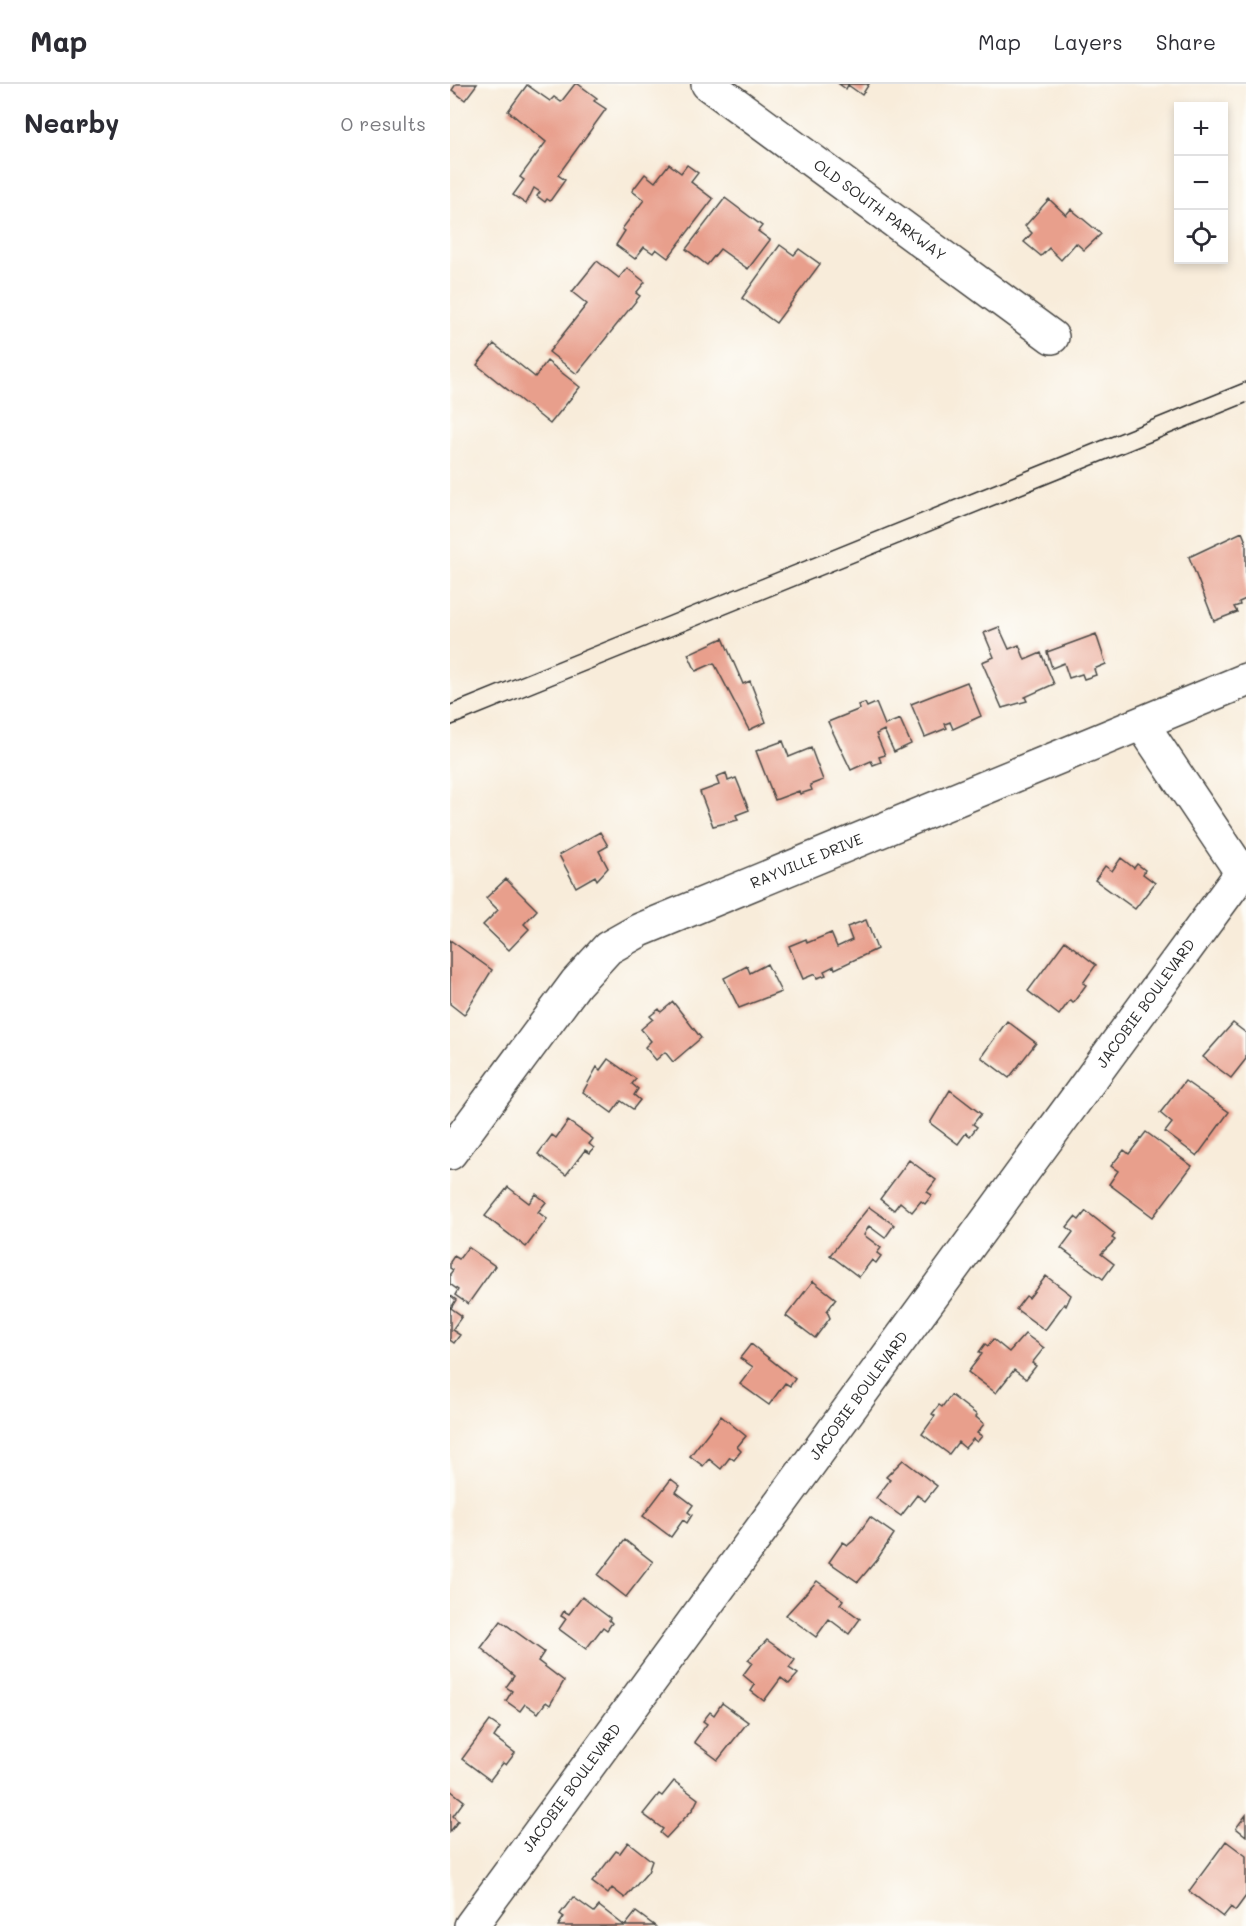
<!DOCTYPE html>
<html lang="en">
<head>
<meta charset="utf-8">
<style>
	:root { --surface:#fff; --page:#f7f7f7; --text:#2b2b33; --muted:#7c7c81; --line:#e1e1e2 }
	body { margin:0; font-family:Mali,sans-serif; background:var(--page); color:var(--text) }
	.controls { position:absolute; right:18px; top:18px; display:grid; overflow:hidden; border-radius:0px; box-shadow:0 3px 9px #0003 }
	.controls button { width:54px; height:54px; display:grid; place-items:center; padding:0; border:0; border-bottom:2px solid var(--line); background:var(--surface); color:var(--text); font:30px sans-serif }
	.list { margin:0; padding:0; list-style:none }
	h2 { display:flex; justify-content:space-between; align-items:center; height:78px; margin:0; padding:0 24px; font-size:26px }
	h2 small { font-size:20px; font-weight:400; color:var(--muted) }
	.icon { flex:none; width:33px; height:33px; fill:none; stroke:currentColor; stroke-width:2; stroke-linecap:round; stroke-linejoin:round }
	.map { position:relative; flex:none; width:796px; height:1842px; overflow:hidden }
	header { display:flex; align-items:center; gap:36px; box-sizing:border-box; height:84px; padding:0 30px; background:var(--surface); border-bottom:2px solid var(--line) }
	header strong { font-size:28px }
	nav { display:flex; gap:33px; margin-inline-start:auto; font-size:21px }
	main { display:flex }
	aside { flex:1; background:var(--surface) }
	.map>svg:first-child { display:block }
	.building { fill:#e89f8c }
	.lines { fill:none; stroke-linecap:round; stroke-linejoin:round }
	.minor-casing { stroke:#4a4845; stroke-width:36 }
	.minor { stroke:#fff; stroke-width:33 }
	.tram { stroke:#2b2b2b; stroke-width:1.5 }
	.labels { text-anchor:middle; stroke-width:4.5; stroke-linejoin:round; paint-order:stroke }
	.street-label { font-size:15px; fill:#2b2b2b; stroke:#fdfcf7 }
</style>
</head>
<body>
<header>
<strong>Map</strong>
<nav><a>Map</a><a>Layers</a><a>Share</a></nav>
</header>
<main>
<aside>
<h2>Nearby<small>0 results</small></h2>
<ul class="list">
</ul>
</aside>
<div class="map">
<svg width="796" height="1842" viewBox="0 0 796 1842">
	<rect width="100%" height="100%" fill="#fdfcf7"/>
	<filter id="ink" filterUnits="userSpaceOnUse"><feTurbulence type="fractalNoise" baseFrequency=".0167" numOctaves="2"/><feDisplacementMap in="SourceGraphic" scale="12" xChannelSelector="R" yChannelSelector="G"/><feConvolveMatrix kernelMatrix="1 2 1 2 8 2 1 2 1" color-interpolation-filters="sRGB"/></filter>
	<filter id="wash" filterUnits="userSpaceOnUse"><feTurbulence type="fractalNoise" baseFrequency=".008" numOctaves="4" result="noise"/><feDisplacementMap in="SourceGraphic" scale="24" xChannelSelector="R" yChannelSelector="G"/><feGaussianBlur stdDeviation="1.35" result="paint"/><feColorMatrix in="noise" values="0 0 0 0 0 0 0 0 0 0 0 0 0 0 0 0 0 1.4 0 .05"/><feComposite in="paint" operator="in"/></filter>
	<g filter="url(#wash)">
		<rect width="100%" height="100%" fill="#f8ecda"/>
		<g id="blocks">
			<path class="building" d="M6 0H27L15 16 2 6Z
				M125 0H128L147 14 144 17 156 25 108 91 115 96 100 117 97 115 95 118 87 112 90 108 84 104 76 120 63 111 74 96 70 93 96 58 58 27 77 1 100 17 104 13 111 18Z
				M389 0H419L412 11 398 1 396 5Z
				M219 80 231 89 237 81 248 89 241 98 263 115 218 174 206 165 203 169 194 163 185 175 166 161 175 147 172 145 194 116 182 107 195 90 205 98Z
				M275 114 312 142 308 147 320 156 298 185 270 165 257 181 236 165Z
				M599 115 616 131 621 125 651 150 634 166 626 159 611 176 599 164 591 172 574 158 582 149 575 142Z
				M330 161 344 171 349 165 370 180 326 239 292 214Z
				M147 177 169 194 177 184 195 198 186 209 190 212 127 290 99 268 137 220 122 208Z
				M44 260 85 293 97 277 130 303 100 340 27 281Z
				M792 448 796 458V515L789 518 790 521 784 523 787 528 764 537 739 473Z
				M549 543 559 565 569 561 575 576 591 569 604 600 575 613 577 617 552 624 532 578 544 573 534 549Z
				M646 550 656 580 644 585 646 591 634 595 632 590 619 594 614 579 602 584 597 568Z
				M273 554 293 600 300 597 316 638 299 646 264 579 246 587 238 570Z
				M517 598 531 632 503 645 500 638 495 640 497 644 475 653 461 620Z
				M415 619 417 623 426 619 435 641 450 635 461 660 444 668 434 646 426 650 435 671 429 673 431 678 423 681 421 677 401 686 378 638 410 625 408 621Z
				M333 657 339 673 361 664 373 696 360 701 362 706 350 710 349 707 325 716 306 667Z
				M276 689 278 697 286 694 299 726 286 731 288 736 263 742 250 708 269 701 266 693Z
				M150 748 158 762 149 767 158 784 147 796 145 792 126 803 109 771Z
				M671 774 684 784 687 780 695 786 693 790 705 799 685 825 645 796 655 782 662 787Z
				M56 795 87 826 74 840 79 845 59 866 33 841 48 826 36 814Z
				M416 836 427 865 385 885 384 882 374 887 376 891 367 894 365 890 353 895 339 862 356 855 357 859 381 849 387 863 402 856 397 843Z
				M0 856 42 886 14 931 0 920Z
				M615 857 646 881 633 899 636 901 623 919 620 916 609 931 578 907Z
				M317 880 331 908 289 924 274 894 297 882 300 889Z
				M223 918 251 954 223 978 215 968 206 976 195 963 201 957 191 945 203 935 200 932 209 925 211 928Z
				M557 937 586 959 559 994 531 973Z
				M783 939 796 949V975L781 994 753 973Z
				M158 975 186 995 182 1000 188 1005 184 1011 190 1016 183 1025 171 1017 162 1029 133 1008 147 983 150 986Z
				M735 997 779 1028 747 1072 715 1048 722 1039 710 1029Z
				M500 1006 531 1030 523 1040 527 1043 520 1052 516 1049 508 1060 480 1039Z
				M118 1037 143 1055 139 1060 144 1064 140 1069 135 1066 116 1091 88 1070 102 1051 106 1054Z
				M696 1048 742 1082 703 1133 659 1100 668 1087 661 1082 674 1066 679 1070Z
				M459 1076 486 1096 477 1108 482 1111 475 1120 471 1117 462 1128 450 1118 444 1126 430 1115Z
				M58 1103 79 1119 86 1110 96 1118 88 1128 97 1135 76 1163 35 1132Z
				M419 1123 444 1141 435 1154 419 1142 414 1151 431 1164 427 1169 431 1172 426 1179 422 1176 409 1193 380 1171Z
				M636 1127 665 1150 662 1154 665 1156 651 1170 664 1180 653 1195 611 1164 623 1148 617 1143 625 1133 629 1136Z
				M18 1163 45 1182 18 1220 5 1211 8 1206 0 1200V1190L3 1186 0 1184V1178L4 1172 9 1175Z
				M596 1192 621 1211 616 1222 614 1220 595 1246 566 1225 576 1212 579 1214Z
				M363 1197 386 1215 377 1227 380 1234 365 1254 336 1232Z
				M0 1211 6 1216 1 1224 12 1232 2 1246 10 1251 4 1259 0 1256Z
				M575 1250 594 1264 582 1279 586 1282 576 1295 564 1286 546 1309 518 1288 532 1270 529 1268 535 1260 538 1262 543 1255 559 1268Z
				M301 1260 345 1295 340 1302 335 1299 319 1321 290 1300 303 1283 290 1274Z
				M501 1311 527 1331 526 1333 534 1340 527 1349 532 1352 527 1358 523 1355 515 1364 508 1358 499 1370 472 1350 485 1332 482 1330 489 1321 492 1323Z
				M271 1332 296 1352 287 1363 291 1367 284 1376 280 1373 271 1385 259 1375 253 1382 240 1372Z
				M453 1376 487 1402 475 1417 467 1411 451 1432 426 1414 440 1396 436 1393Z
				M221 1395 230 1402 226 1408 243 1421 238 1428 242 1431 237 1439 233 1436 221 1453 193 1432Z
				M420 1433 444 1450 428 1474 408 1498 379 1478 393 1458 398 1461 404 1456Z
				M175 1456 203 1478 176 1513 148 1491Z
				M367 1497 393 1516 390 1520 410 1535 399 1550 379 1535 366 1553 336 1531Z
				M132 1513 160 1534 159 1536 162 1539 157 1546 153 1543 136 1565 109 1545 116 1535 111 1532 114 1527 119 1530Z
				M51 1537 94 1568 88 1577 114 1597 100 1621 96 1618 88 1629 75 1620 70 1627 56 1617 62 1607 56 1603 64 1592 31 1564Z
				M317 1556 345 1576 339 1584 348 1590 339 1600 331 1594 314 1617 301 1607 305 1601 293 1591 302 1579 298 1576Z
				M272 1619 298 1638 268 1676 244 1658 257 1640 253 1637 260 1628 264 1631Z
				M40 1637 50 1644 44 1653 65 1669 56 1681 53 1679 40 1696 12 1675Z
				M224 1697 248 1715 243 1725 216 1754 210 1749 213 1745 193 1730 209 1710 212 1712Z
				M0 1706 14 1717 3 1732 8 1737 0 1748Z
				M796 1731V1752L786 1744Z
				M776 1757 796 1772V1812L785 1827 781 1823 773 1833 739 1807Z
				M178 1758 202 1777 198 1788 175 1814 162 1804 158 1810 142 1798 166 1767 170 1769Z
				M123 1813 144 1828 149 1822 175 1842 186 1828 205 1842H108L114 1833 110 1830Z"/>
		</g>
	</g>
	<g filter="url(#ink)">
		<use href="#blocks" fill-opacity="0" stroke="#4a4845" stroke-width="1.5"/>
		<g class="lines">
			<defs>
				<g id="minor">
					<path id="s1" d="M258 0 602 253"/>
					<path d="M692 640 792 789"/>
					<path id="s2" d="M0 1069 126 899 158 864 190 846 796 596"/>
					<path id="s3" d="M21 1842 796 783"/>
				</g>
			</defs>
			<use href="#minor" class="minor-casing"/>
			<use href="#minor" class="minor"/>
			<path class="tram" d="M0 621 796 298
				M0 642 796 319"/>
		</g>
	</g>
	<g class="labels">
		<g class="street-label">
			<text dy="5" stroke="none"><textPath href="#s1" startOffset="213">OLD SOUTH PARKWAY</textPath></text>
			<text dy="5" stroke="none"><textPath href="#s2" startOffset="476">RAYVILLE DRIVE</textPath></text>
			<text dy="5" stroke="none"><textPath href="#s3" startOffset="1143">JACOBIE BOULEVARD</textPath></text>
			<text dy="5" stroke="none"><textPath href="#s3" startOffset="657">JACOBIE BOULEVARD</textPath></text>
			<text dy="5" stroke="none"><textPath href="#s3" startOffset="171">JACOBIE BOULEVARD</textPath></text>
		</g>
	</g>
</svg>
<div class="controls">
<button>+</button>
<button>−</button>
<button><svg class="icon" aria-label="locate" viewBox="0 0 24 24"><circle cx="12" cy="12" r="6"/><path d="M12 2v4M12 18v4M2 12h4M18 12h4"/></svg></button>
</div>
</div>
</main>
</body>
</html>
